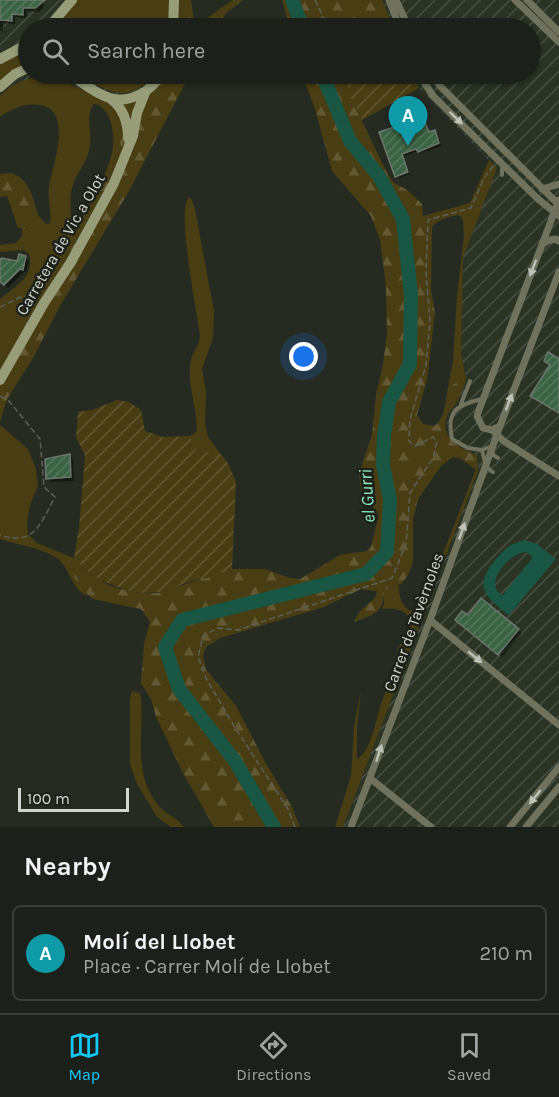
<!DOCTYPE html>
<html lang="en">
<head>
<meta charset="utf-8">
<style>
	:root { --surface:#1c201a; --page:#292d27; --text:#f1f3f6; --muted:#a0a3a2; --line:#3a3e39; --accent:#0fcafa }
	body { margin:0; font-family:Karla,sans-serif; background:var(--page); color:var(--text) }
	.scale { position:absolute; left:18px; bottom:15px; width:111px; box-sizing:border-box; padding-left:6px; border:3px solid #d3d6d0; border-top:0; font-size:16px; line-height:21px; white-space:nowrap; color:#d3d6d0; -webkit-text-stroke:4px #1c2119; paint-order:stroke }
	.you { position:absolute; left:304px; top:357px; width:21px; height:21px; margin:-15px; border:4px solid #fff; border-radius:50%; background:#1a73e8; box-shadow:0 0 0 9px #1a73e833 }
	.badge { display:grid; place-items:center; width:39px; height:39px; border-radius:50%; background:var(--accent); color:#fff; font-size:20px; font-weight:700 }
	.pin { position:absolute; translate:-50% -50px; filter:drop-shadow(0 2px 3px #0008) }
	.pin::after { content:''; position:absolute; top:32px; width:21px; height:18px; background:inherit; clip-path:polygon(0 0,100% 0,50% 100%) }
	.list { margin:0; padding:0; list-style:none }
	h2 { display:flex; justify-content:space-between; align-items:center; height:78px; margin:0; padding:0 24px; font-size:26px }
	h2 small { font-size:20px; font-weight:400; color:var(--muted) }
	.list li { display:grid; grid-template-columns:39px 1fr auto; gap:18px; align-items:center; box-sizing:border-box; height:96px; margin:0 12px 12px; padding:0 12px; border:2px solid var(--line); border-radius:9px }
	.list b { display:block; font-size:22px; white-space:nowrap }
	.list p { margin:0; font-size:20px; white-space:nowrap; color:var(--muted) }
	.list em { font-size:20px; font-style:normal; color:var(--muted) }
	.icon { flex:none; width:33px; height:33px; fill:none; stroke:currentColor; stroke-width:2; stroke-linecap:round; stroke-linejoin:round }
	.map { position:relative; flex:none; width:559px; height:827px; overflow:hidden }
	.search { position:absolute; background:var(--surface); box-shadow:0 2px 4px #0004; left:18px; right:18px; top:18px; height:66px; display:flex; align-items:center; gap:15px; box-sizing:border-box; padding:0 21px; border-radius:33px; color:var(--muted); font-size:22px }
	.sheet { height:186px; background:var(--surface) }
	nav { display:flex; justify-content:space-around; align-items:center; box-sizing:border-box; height:84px; border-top:2px solid var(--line); background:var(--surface); font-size:16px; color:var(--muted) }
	nav a { display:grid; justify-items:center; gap:3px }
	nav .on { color:var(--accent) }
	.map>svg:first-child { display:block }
	.industrial { fill:url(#industrial-furrows) }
	.grass { fill:#493e13; fill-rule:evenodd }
	.forest { fill:url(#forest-firs) }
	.garden { fill:url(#garden-furrows) }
	.water { fill:#195744; fill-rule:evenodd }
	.shadow { fill:#0007 }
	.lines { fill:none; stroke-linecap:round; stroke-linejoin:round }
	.river { stroke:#195744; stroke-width:14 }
	.building { fill:url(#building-hatch); stroke:#6d776e; stroke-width:1.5 }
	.path { stroke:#5c6058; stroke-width:1.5; stroke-dasharray:6 3; stroke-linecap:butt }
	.lane { stroke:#70725d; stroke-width:4 }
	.street { stroke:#70725d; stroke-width:7 }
	.secondary { stroke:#979c79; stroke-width:10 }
	.oneway { fill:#bfc2b9 }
	.labels { text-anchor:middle; stroke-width:5; stroke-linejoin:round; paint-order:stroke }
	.street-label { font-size:16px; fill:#d3d6d0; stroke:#1c2119 }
	.water-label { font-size:18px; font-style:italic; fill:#8eebc8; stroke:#1c2119 }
</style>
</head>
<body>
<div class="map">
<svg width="559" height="827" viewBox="0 0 559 827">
	<defs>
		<pattern id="industrial-furrows" width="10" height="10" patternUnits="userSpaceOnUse" patternTransform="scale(1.5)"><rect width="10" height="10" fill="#2a3324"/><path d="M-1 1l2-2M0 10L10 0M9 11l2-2" fill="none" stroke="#485043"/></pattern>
		<pattern id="forest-firs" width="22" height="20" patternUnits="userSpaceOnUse" patternTransform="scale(1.5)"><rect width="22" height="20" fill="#493e13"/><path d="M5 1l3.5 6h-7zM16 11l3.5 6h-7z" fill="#625934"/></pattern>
		<pattern id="garden-furrows" width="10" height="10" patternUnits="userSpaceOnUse" patternTransform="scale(1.5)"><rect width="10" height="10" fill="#493e13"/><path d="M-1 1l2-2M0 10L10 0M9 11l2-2" fill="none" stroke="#625934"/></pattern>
		<pattern id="building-hatch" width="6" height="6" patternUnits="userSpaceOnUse" patternTransform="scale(1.5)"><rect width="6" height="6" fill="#3a6443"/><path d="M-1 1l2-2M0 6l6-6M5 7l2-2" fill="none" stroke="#56795d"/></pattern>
	</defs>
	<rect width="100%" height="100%" fill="#262b22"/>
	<path class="industrial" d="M0 0H178V28H28V74H168L167 75 146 97 7 88 0 96Z
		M382 0H559V827H343L478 471 477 455 463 450 451 441 446 429 448 414 457 402 466 379 461 353 463 258 496 168 419 88 413 74H530V28H394Z"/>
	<path class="grass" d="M76 0H169L168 28H54Z
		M28 49V62L8 73 0 82V63Z
		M79 74H157C127 104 110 94 79 74Z
		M49 75 110 102 120 123V143L115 164 86 224 0 366V299C15 286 35 278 29 254L24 250 0 252V245L16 243 22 236V229L27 228 38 215 46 224 50 223C52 211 47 198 49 186 53 165 74 109 39 105 24 103 12 109 0 117V96C13 81 30 78 49 75ZM94 104C101 105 104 109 108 115 113 126 114 136 113 147 112 163 88 215 76 225L72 223 71 219C71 208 69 196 73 185 77 172 88 161 90 146 92 133 85 115 94 104Z
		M489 160 497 168 463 258 461 353 466 379 465 384 457 382 448 388 453 361 457 296 464 236 463 220 459 215C450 216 437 220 432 227L423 220V216L470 203Z
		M189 197 192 200 195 209 214 311 213 338 202 369 206 392 205 423 208 437 219 452C201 452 196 456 190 436L197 431C197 409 188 386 190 366 190 354 200 346 200 335 197 312 176 210 189 197Z
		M0 425 28 449 36 469 38 486 30 505 27 522 28 534 37 543 74 558 87 571H81L78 581 88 596C70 590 71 566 55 557 39 547 17 545 0 539Z
		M476 469 478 471 343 827H335L351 776 354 726 361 690 357 728V759C371 753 377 715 382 701 386 689 395 678 398 666 399 660 396 654 398 648 400 644 404 641 406 637 418 614 401 606 381 609L384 604V590L399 585C398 598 405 616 421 610Z
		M132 691 140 693 141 698C144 735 132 774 159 806 166 814 177 818 184 827H171L157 817 137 784 130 764V699Z"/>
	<path class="forest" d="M178 0H191L194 22 198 24 233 0H243L226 13 217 28H178Z
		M282 0H382L394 28H290Z
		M168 74H190L129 191 61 304 33 358 7 399 0 422V366L86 224 115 164 120 143V123L110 102 146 97Z
		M302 74H343L351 98 387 173 393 182 407 190 422 204 423 220 432 227 431 289 435 313 427 380 417 415 423 424 434 426C446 418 445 401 448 388L457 382 465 384C462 390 460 397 457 402 455 406 450 410 448 414 438 438 459 448 477 455L478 471 461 459 453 457 441 466 418 499 413 520V562L408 575 401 584 384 590C384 613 374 614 355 622 357 607 375 605 377 591L361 589 324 607 220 638 206 647 203 655 205 668 236 706 264 760 292 807 300 827H214L183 773 156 717 151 699 141 683 144 644 150 622 141 609 93 599C86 594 80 584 74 577L76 572 87 571 108 585 134 593H158L232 569H265L290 578 300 579 340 555 367 551 371 547 379 515 361 490 359 473 372 435 376 395 383 364 387 333 386 286 380 240 371 216 332 171 315 109Z
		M11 173C29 179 32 195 37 211L38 215 27 229 18 228 7 196 0 197V174Z"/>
	<path class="garden" d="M343 74H413L419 88 362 120 351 98Z
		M117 400 129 402 141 410 145 431 163 437 190 436C196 456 201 452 219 452L228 463 236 482 232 569 207 578 191 581 163 592 134 593 102 581 87 571 74 558 79 528 85 456 76 437 78 412 92 410Z"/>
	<path class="water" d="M525 540 537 544 556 559 509 615C483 596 473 585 497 558 508 546 510 544 525 540ZM526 552 533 557 502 596C498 592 495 589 495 583 496 570 514 552 526 552Z"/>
	<path class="shadow" d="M0 0H44L43 8 39 12 27 11 26 18 15 17V24L3 23V31H0Z
		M421 114 429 133 435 131 437 134 441 146 421 153 418 151 403 156 410 174 399 178 397 176 402 126Z
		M26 257 29 261 26 272H24L8 288 0 280V260L18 263Z
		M69 455 73 459 74 481 51 482 48 478Z
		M481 600 522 633 502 657 460 624 469 617Z"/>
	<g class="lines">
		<path class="river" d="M292 0 303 28
			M274 827 235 761 179 689 165 647 182 620 366 574 387 552 390 500 383 465 384 436 389 402 410 364 411 295 403 219 379 176 350 141 322 74"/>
	</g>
	<path class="building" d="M0 0H45L35 8H23V15L12 14V21L0 20Z
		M421 112 429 132 435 130 439 143 418 152 416 149 402 154 408 172 395 177 379 132 401 125 399 119Z
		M19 254 26 256 23 270 20 269 4 285 0 282V259L2 258 17 261Z
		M548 352 559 359V413L530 396 550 365 544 361Z
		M70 454 71 477 46 479 45 459Z
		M481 598 519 629 498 655 455 620 462 611 468 615Z"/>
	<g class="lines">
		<path class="path" d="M315 0 329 28
			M0 307 21 297 38 294
			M0 396 9 401 40 439 44 487 55 497C41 522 35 547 0 535
			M295 827 288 809 234 726 207 680 198 657 203 636 218 628 238 630 392 578 406 544 410 493 433 458 437 441 433 437 415 446 409 441 410 419 426 365 430 321 426 273 428 220 471 208 484 178 494 165"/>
		<path class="lane" d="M502 164V175
			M482 399C457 405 446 410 452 439L468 448 482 450C484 458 485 468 493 472
			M461 404 470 381
			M482 450 492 446 493 455 498 458"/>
		<path class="street" d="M389 0 400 28
			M396 0 409 28
			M515 0 559 42
			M527 0 559 32
			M419 74 433 96 538 199 559 216
			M432 74 440 86 559 205
			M542 189 559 184
			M559 200 479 410 477 416 483 428 492 430 500 426 559 272
			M543 244 547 241 555 239 559 241
			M494 432 505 442 559 476
			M430 620 559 725
			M371 779 431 827
			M351 827 430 620 500 426
			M510 827 559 767
			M526 827 559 787"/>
		<path class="secondary" d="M48 28 72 0
			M173 28 174 0
			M0 59 28 44
			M69 74C82 82 95 94 110 98 130 104 152 91 161 74
			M0 87 15 74 28 68
			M111 99C124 109 128 122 128 138
			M0 380 44 303 71 262 114 183 133 136 137 113 145 93"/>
	</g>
	<defs><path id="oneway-solid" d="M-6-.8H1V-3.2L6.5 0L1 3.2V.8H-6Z" transform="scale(1.5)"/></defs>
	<g class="oneway">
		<use href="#oneway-solid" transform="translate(456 118) rotate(44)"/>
		<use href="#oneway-solid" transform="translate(533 268) rotate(111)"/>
		<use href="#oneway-solid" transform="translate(509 402) rotate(-69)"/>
		<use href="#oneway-solid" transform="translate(462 531) rotate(-71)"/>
		<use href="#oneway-solid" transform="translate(475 657) rotate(39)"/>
		<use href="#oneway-solid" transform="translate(379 753) rotate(-72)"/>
		<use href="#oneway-solid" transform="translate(535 797) rotate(129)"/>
	</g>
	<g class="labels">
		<g class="street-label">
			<text transform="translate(60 244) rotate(-60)" y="6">Carretera de Vic a Olot</text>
			<text transform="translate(413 622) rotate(-70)" y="6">Carrer de Tavèrnoles</text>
		</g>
		<g class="water-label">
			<text transform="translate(367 496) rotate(-94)" y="6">el Gurri</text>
		</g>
	</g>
</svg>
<div class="scale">100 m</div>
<div class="you"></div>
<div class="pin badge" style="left:408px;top:146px;background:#0f9aa8">A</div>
<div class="search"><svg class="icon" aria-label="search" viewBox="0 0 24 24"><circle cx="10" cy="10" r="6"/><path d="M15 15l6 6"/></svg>Search here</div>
</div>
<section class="sheet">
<h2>Nearby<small></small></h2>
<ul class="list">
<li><span class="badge" style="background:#0f9aa8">A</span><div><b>Molí del Llobet</b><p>Place · Carrer Molí de Llobet</p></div><em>210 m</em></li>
</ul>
</section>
<nav>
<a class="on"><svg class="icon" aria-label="map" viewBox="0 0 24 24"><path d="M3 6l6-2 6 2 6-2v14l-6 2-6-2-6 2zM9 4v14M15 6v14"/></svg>Map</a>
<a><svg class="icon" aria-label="directions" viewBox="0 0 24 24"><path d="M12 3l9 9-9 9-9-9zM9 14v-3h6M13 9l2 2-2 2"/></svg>Directions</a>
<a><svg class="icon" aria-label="saved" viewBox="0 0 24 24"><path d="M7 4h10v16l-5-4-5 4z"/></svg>Saved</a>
</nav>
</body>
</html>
